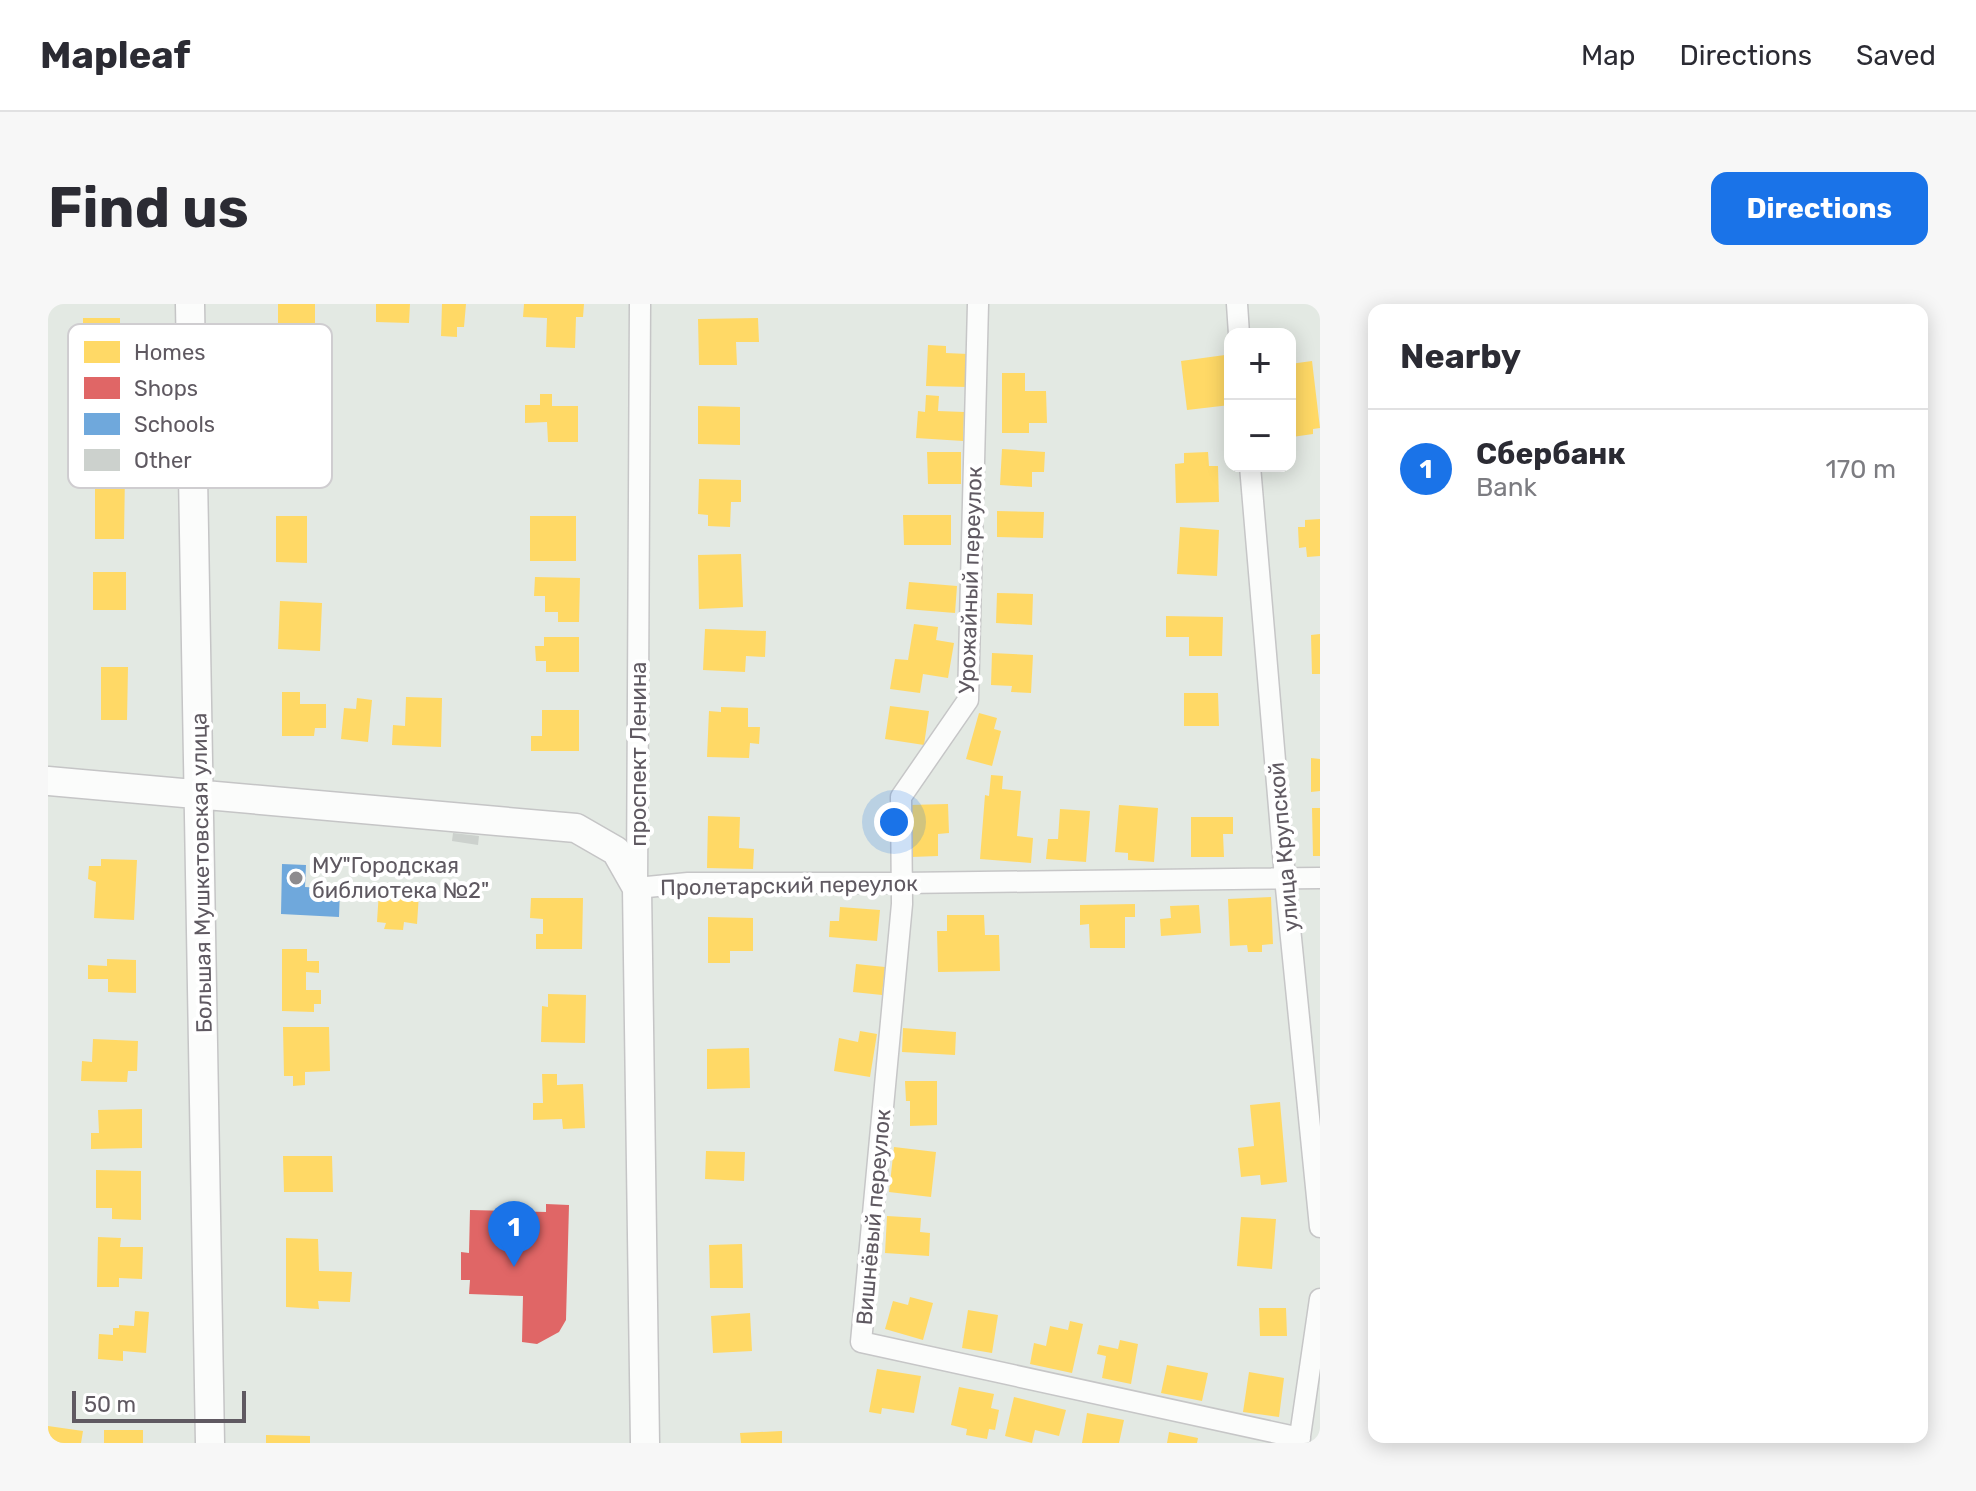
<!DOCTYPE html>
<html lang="en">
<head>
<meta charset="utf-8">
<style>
	:root { --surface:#fff; --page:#f7f7f7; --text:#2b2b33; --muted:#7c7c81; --line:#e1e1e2; --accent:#1a73e8 }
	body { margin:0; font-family:Rubik,sans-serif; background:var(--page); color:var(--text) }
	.controls { position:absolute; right:24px; top:24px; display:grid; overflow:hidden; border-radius:16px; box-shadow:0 4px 20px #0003 }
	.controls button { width:72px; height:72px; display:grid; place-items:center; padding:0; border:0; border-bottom:2px solid var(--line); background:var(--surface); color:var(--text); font:40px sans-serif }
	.scale { position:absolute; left:24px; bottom:20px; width:174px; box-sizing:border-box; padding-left:8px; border:4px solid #5f5961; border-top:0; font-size:22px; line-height:28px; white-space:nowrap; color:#5f5961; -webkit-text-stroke:6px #fff; paint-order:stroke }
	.you { position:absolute; left:846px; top:518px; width:28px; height:28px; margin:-20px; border:6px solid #fff; border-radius:50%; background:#1a73e8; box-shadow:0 0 0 12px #1a73e833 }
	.badge { display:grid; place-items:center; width:52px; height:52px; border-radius:50%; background:var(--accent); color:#fff; font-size:26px; font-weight:700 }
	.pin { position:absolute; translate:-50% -66px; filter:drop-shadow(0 2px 4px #0008) }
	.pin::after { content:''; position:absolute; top:42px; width:28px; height:24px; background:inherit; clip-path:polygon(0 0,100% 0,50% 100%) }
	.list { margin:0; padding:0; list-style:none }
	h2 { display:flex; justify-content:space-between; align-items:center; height:104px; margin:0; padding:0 32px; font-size:34px }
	h2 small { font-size:26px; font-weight:400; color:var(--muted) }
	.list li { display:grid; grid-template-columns:52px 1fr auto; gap:24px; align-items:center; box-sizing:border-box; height:120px; padding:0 32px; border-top:2px solid var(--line) }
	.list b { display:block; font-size:30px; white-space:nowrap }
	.list p { margin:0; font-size:26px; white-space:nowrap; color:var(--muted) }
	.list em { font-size:26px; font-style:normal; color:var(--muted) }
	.map { position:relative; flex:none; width:1272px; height:1139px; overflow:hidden; border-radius:16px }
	header { display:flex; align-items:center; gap:48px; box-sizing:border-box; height:112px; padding:0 40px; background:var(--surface); border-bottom:2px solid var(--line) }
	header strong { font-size:38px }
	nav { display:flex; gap:44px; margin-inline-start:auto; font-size:28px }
	.intro { display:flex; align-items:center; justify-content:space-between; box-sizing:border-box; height:192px; padding:0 48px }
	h1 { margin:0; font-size:56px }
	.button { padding:20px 36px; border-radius:16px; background:var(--accent); color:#fff; font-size:28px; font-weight:700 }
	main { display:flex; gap:48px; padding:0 48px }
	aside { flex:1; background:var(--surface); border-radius:16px; box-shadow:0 4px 20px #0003 }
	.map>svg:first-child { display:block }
	.homes { fill:#ffd966 }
	.shops { fill:#e06666 }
	.schools { fill:#6fa8dc }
	.building { fill:#ccd1cd }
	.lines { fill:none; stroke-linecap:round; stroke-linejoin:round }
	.street-casing { stroke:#c6c6c7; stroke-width:23 }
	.secondary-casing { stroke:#c5c5c6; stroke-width:31 }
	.street { stroke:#fbfcfb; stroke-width:20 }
	.secondary { stroke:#fbfcfb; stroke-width:28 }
	.poi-dot { fill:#8d8b8e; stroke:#fff; stroke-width:3 }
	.labels { text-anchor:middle; stroke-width:8; stroke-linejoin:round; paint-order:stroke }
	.street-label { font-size:22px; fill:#5f5961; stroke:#fff }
	.poi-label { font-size:22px; fill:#5f5961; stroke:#fff; text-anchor:start }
	.key { fill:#fff; stroke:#cfcdd0; stroke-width:2 }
	.key-label { font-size:22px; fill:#5f5961 }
</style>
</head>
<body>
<header>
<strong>Mapleaf</strong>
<nav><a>Map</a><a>Directions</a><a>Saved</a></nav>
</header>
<div class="intro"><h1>Find us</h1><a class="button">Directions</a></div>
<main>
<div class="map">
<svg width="1272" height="1139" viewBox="0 0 1272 1139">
	<rect width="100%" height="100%" fill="#e3e9e3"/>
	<path class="homes" d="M230 0H267V30L256 31 255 23 230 24Z
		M328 0H362L361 19 328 18Z
		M394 0H418L416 23H409V33L393 32Z
		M476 0H536L535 13H528L527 44 498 43 499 14 475 13Z
		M35 14H72V43H35Z
		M710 14 711 38H688L689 61H651L650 15Z
		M880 41 898 42V49L920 50 919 83 878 82Z
		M1177 51 1182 101 1139 106 1133 57Z
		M1264 57 1272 124 1265 125V130L1244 133 1242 60Z
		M954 69H977V87H998L999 119H981V129H954Z
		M492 90H504V102H530V138H500L499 118 477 119V101H492Z
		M878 91 891 92 890 107 916 108 915 137 868 134 870 107 877 108Z
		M650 102 692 103V141L650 140Z
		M954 145 997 148 996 168H984V183L952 181Z
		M879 148H913V180H880Z
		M1160 148 1161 162H1170L1171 198 1128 199 1127 160 1136 159V149Z
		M47 169H77L76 235H47Z
		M651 175 693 176V198H683L682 223 660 222V211L650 210Z
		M949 207 996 208 995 234 949 233Z
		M855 211H903V241H856Z
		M228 212H259V259L228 258Z
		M482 212H528V257H482Z
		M1272 215V252L1259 253 1258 243 1251 244 1250 223H1257V216Z
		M1132 223 1171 226 1169 272 1129 270Z
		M693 250 695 303 651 305 650 251Z
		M45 268H78V306H45Z
		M487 273 532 274 531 318H510V308H497V292H486Z
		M861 278 909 282 907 309 858 305Z
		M949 289 985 290 984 321 948 319Z
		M232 297 274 299 272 347 230 345Z
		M1118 312 1175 313 1174 352H1141V333H1118Z
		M866 320 890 323 888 336 906 339 900 374 875 370 872 389 842 385 847 355 860 356Z
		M657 325 718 327 717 353 698 352 697 368 655 366Z
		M1272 330V370H1264L1263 331Z
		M496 333H531V368H498V357H488L487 342H496Z
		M944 349 985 351 983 389 963 388 964 382 943 381Z
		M53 363H80L79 416H53Z
		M234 388H252V400H278V424H267L266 432H234Z
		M1136 389H1170L1171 422H1136Z
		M358 393 394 394 393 443 344 441 345 421 357 422Z
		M309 394 324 396 320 438 293 435 296 404 308 405Z
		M842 402 881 407 876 441 837 435Z
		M673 403 700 404V423H712L711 440 702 439 701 454 659 453 661 407 673 408Z
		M494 406H531V447H483V432H494Z
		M931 409 949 414 946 425 953 427 944 462 918 455Z
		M1263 454 1272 455V487L1263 488Z
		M943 471 955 472 954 485 973 487 969 532 985 534 983 559 932 555 937 491 941 492Z
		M900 500 901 529 890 530V552L863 553 861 501Z
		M1071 501 1110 504 1106 558 1080 556V549L1067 548Z
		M1264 504H1272V552H1265Z
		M1012 505 1042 507 1038 558 998 555 1000 535H1010Z
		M660 512 692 513 691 544 706 545 705 565 659 564Z
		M1143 513H1185V530H1175L1176 553H1143Z
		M53 555 89 556 86 616 46 614 48 578 40 575 41 562H53Z
		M331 587 371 590 369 620 356 618 355 626 336 625 338 619 329 618Z
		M1223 593 1225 640 1214 641V648H1200L1199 641 1182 642 1180 595Z
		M483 594H535L534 645H488V630H495V615L482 614Z
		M1087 600V613H1077V644H1042L1041 620 1032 621V601Z
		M1151 601 1153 629 1113 632 1112 615 1123 614 1122 602Z
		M792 603 832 606 829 637 781 633 782 617H791Z
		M899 611H936L937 631H951L952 667 890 668 889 627H899Z
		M660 613 705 614V647H682V659H660Z
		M234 645H259V657H271V669L258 668V686H273V700H266V708L234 707Z
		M59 655 88 656V689L60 688V675H40V661L59 662Z
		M808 660 837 663 834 691 805 688Z
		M500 690 538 691 537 739 493 738 494 702 500 703Z
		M235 723H281L282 767 257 768V781L245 782V772H236Z
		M855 724 908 728 907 751 854 748Z
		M812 727 829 730 822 773 786 767 791 734 810 738Z
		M45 735 90 737 89 767H80L79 778 33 777 34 757 44 758Z
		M701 744 702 784 659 785V745Z
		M494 770H509V781L535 780 537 824 515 825 514 815 485 816V799H495Z
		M857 777H889V821L862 822V797H858Z
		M1232 798 1239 878 1213 881 1212 871 1193 873 1190 844 1206 842 1202 801Z
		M94 805V844L43 845V829H51L50 806Z
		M846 843 888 848 883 893 841 888Z
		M658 847 697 848 696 877 657 875Z
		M235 852H284L285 888H236Z
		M48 866 93 867V916L64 915V904H48Z
		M839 912 873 914 872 928 882 929 881 952 837 949Z
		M1193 913 1228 915 1224 965 1189 962Z
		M50 933 73 934 72 943H95L94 975 71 974V983H49Z
		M238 934 270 935 271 967 304 968 302 998 270 997 271 1005 238 1003Z
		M694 940 695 984H662L661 941Z
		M862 993 885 999 875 1036 837 1025 845 997 860 1001Z
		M1211 1004H1238L1239 1032H1212Z
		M920 1006 950 1011 944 1049 914 1044Z
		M87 1007 101 1008 98 1049 75 1047V1057L50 1055 51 1030 65 1031V1024H71V1021L86 1022Z
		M702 1009 704 1047 665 1049 663 1012Z
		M1022 1017 1035 1020 1024 1069 982 1060 986 1039 998 1042 1002 1022 1020 1026Z
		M1072 1036 1090 1040 1083 1080 1054 1074 1058 1052 1049 1050 1051 1041 1070 1045Z
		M1119 1061 1160 1069 1154 1097 1113 1089Z
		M829 1065 873 1072 866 1109 834 1104 833 1110 821 1108Z
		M1201 1068 1236 1074 1231 1113 1195 1108Z
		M911 1083 946 1090 943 1104 951 1106 947 1126 941 1125 939 1135 918 1131 919 1125 903 1121Z
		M966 1093 1018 1106 1011 1132 987 1126 984 1139 957 1132Z
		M1039 1109 1076 1116 1071 1139H1034Z
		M0 1122 35 1127 33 1139H0Z
		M56 1126H95V1139H56Z
		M734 1127V1139H693L692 1129Z
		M1121 1128 1150 1134 1149 1139H1119Z
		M218 1131 262 1132V1139H218Z"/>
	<path class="shops" d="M498 900 521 901 518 1016 511 1028 489 1040 474 1038 475 992 421 990 422 976H413V948L421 949 422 906 498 908Z"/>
	<path class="schools" d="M234 560 258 561 257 583 292 585 291 613 233 610Z"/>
	<path class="building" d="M405 529 431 532 430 541 404 537Z"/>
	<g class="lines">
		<defs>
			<path id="street" d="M592 0 589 584 640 579H854L1272 574
				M930 0 920 396 853 493 854 600 813 1038 1252 1134
				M1189 0 1191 30
				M1202 162 1237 574 1272 923
				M1251 1139 1272 995"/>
			<path id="secondary" d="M142 0 162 1139
				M0 477 528 524 568 547 589 584 597 1139"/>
		</defs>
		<use href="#street" class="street-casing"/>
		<use href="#secondary" class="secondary-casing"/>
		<use href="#street" class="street"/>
		<use href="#secondary" class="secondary"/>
	</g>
	<circle class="poi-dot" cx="248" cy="574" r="8"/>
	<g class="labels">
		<g class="street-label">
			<text transform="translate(922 276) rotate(-88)" y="8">Урожайный переулок</text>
			<text transform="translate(590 450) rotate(-90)" y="8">проспект Ленина</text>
			<text transform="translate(1235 543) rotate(-95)" y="8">улица Крупской</text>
			<text transform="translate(153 569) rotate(-91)" y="8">Большая Мушкетовская улица</text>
			<text transform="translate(741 581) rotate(-1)" y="8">Пролетарский переулок</text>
			<text transform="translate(825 913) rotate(-85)" y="8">Вишнёвый переулок</text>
		</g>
		<g class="poi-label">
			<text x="264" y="569">МУ"Городская<tspan x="264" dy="25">библиотека №2"</tspan></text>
		</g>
	</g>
	<rect x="20" y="20" width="264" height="164" rx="12" class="key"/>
	<rect x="36" y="37" width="36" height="22" fill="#ffd966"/>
	<rect x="36" y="73" width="36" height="22" fill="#e06666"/>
	<rect x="36" y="109" width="36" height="22" fill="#6fa8dc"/>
	<rect x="36" y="145" width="36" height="22" fill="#ccd1cd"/>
	<g class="key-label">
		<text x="86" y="56">Homes</text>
		<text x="86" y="92">Shops</text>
		<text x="86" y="128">Schools</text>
		<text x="86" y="164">Other</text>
	</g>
</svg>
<div class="controls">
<button>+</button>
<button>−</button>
</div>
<div class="scale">50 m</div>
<div class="you"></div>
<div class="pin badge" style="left:466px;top:963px">1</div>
</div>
<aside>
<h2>Nearby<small></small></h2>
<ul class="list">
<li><span class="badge">1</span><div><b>Сбербанк</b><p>Bank</p></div><em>170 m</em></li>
</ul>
</aside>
</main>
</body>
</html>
